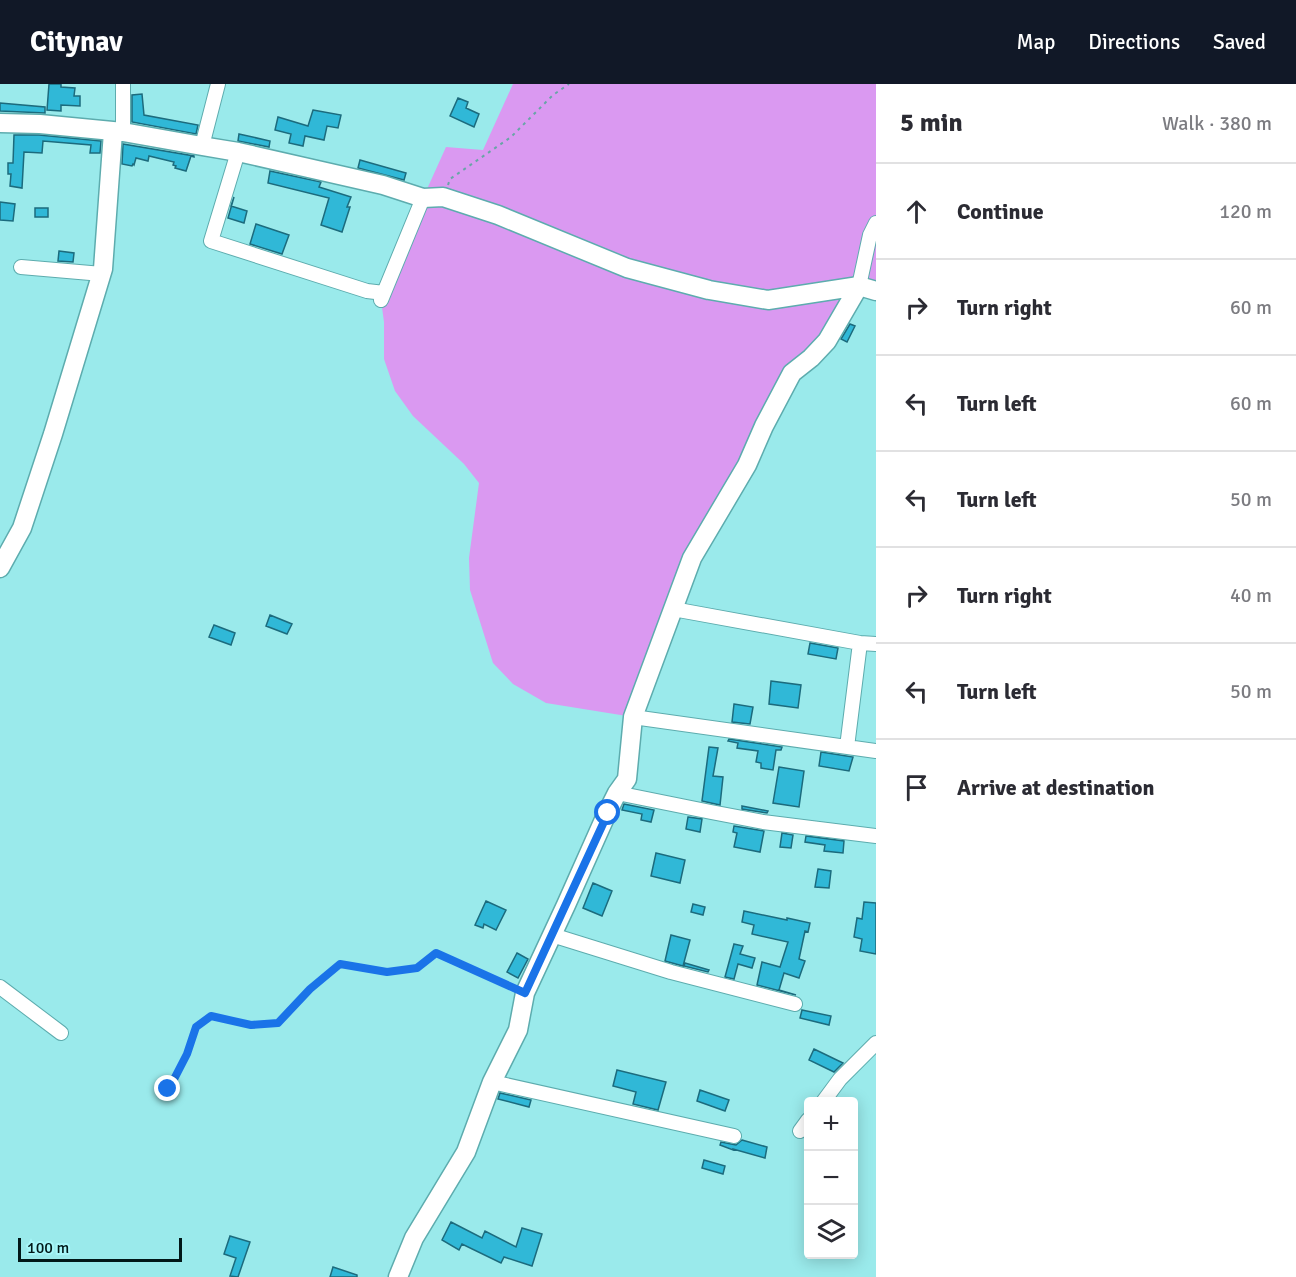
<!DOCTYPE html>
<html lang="en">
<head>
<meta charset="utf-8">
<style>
	:root { --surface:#fff; --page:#f7f7f7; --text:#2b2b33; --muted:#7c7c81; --line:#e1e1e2; --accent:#111827 }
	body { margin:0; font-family:Signika,sans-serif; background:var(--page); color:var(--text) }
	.controls { position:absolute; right:18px; bottom:18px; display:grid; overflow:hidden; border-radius:6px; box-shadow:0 3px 15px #0003 }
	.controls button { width:54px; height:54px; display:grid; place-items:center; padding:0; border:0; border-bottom:2px solid var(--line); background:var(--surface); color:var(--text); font:30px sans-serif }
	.scale { position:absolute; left:18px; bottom:15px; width:164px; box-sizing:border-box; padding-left:6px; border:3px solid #011818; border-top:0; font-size:16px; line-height:21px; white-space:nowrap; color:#011818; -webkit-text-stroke:4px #a7f7f9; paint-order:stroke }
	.stop { position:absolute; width:18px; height:18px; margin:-14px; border:4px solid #1a73e8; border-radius:50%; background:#fff }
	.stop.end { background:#1a73e8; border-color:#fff; box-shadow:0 2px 6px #0008 }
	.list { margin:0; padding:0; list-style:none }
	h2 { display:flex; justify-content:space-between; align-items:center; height:78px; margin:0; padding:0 24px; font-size:26px }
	h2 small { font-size:20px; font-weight:400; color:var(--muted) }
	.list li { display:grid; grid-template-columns:39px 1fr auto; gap:18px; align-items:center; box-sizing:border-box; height:96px; padding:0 24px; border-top:2px solid var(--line) }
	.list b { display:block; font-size:22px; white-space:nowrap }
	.list em { font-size:20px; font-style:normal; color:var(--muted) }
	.icon { flex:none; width:33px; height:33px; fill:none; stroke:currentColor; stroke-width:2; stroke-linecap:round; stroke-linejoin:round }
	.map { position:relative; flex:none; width:876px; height:1193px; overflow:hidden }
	header { display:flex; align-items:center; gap:36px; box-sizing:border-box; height:84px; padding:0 30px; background:var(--accent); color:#fff }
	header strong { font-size:28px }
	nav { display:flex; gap:33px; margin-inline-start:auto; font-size:21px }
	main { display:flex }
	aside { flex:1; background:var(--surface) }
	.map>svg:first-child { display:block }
	.green { fill:#da99f1 }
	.building { fill:#30b8d7; stroke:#1c6b7d; stroke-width:1.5 }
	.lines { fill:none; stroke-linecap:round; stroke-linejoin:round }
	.street-casing { stroke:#5dacae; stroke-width:16 }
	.secondary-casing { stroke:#5dacae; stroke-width:21 }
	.path { stroke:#68a5a6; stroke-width:2; stroke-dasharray:3 4.5; stroke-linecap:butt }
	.street { stroke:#fff; stroke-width:14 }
	.secondary { stroke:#fff; stroke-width:18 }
	.route { stroke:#1a73e8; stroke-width:8 }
</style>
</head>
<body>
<header>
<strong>Citynav</strong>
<nav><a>Map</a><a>Directions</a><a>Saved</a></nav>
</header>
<main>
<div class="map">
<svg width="876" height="1193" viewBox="0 0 876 1193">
	<rect width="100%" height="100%" fill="#9aeaeb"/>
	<path class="green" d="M513 0H876V207L859 203 811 274 712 438 633 633 546 619 513 600 493 579 470 506 469 474 479 399 464 380 413 332 395 307 384 275V238L381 216 423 114 446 63 483 66Z"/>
	<path class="building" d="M49 0H61V3L75 4 74 12H80V22L61 21V27L47 26Z
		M142 10 144 31 198 41 196 50 132 38V11Z
		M458 14 468 18 466 24 479 30 474 43 450 32Z
		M0 19 45 23V29L0 27Z
		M313 26 341 31 338 44 327 42 324 56 305 52 303 62 289 59 291 50 275 46 278 33 308 42Z
		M239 50 270 57 269 63 238 57Z
		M14 51H39L101 57 100 69H90L91 61 43 57 42 69 24 68 22 104 10 102 11 90H8V79H13Z
		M123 60 194 72V73L191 72 186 87 175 84 176 82 173 81 174 78 149 72 148 77 136 74 134 81 133 80 132 82 122 80Z
		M360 76 406 89 404 96 358 84Z
		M270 87 321 98 319 103 351 113 347 123H350L342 148 321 141 329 114 268 99Z
		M234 113 231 122 247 127 244 139 228 134Z
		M0 118 15 120 13 137 0 136Z
		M35 124H48V133H35Z
		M256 140 289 151 282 170 250 160Z
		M59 167 74 169 73 178 58 177Z
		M850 240 855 242 847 258 841 255Z
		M270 531 292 540 287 550 266 542Z
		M214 541 235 549 231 561 209 553Z
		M810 559 838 564 836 575 808 570Z
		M771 597 801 601 798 624 769 620Z
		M734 620 753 623 750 640 732 638Z
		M729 655 782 663 781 666H776L773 686 761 684V679L756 678 758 667 737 664 738 659 728 657Z
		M709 663 718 664 713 692 723 693 720 721 702 717Z
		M821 668 853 673 849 687 819 682Z
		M779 683 804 687 799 723 773 719Z
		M624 720 654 726 651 738 641 736 642 730 622 726Z
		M742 722 768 727 767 729 742 725Z
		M688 733 702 735 700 748 686 745Z
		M734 742 764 747 760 768 734 763 737 749 733 748Z
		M782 749 793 751 791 764 780 763Z
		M806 752 844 757 843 769 824 767 825 761 805 758Z
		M656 769 685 776 680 799 651 792Z
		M818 785 831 787 829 804 815 803Z
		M593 799 612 807 602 832 583 824Z
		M486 817 506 826 496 846 484 840 483 844 475 841Z
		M864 818 876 819V870L860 867 862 855 854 853 857 834 862 835Z
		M693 820 705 823 703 831 691 828Z
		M744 827 787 836V834L810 839 808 848 805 847 799 875 805 877 799 894 784 889 779 906 796 911 757 901 762 878 780 883 788 858 752 850 754 841 742 838Z
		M671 851 690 856 683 882 665 877Z
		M734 860 743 862 740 870 755 874 752 884 738 880 734 895 725 893Z
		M517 869 528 875 518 894 507 888Z
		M685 879 709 886 708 888 684 882Z
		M802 926 831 932 829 941 800 934Z
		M814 965 843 979 834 988 809 976Z
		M617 986 666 998 658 1026 633 1020 636 1008 613 1002Z
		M700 1006 729 1016 725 1027 697 1017Z
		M500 1009 531 1016 529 1023 498 1015Z
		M742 1056 767 1063 765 1074 733 1065V1066L720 1061 721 1058 736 1061Z
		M704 1076 725 1082 723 1090 702 1084Z
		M451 1138 482 1154 485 1147 516 1163 522 1144 542 1150 532 1182 504 1173 501 1179 462 1160 459 1166 442 1156Z
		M230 1152 250 1158 238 1193 230 1192 236 1174 224 1170Z
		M333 1183 357 1191V1193H330Z"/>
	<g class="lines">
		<defs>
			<path id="street" d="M123 48V0
				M202 62 218 0
				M238 68 211 157 367 207 384 209
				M21 183 102 190
				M859 202 870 151 876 139
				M381 216 423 114
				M673 525 860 559 876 560
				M633 633 876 667
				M847 663 860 559
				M617 709 711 728 763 738 876 752
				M552 851 671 888 795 920
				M0 903 61 949
				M492 998 734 1052
				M823 1018 840 995 876 959
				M800 1047 808 1036"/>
			<path id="secondary" d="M0 39 40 40 123 48 202 62 238 68 304 83 383 101 423 114 443 113 498 131 627 184 709 206 768 216 859 202 876 207
				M0 484 22 444 53 350 103 185 113 48
				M398 1193 414 1154 466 1068 492 998 518 946 525 909 566 821 607 729 617 709 627 695 633 633 692 474 747 381 764 342 792 289 811 274 827 257 859 202"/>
		</defs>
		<use href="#street" class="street-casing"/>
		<use href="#secondary" class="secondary-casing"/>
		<path class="path" d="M448 101 450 95 511 53 553 11 569 0
			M168 1005 171 1001 187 970 196 943 211 932 251 941 278 939 310 905 341 880 387 888 417 884 436 869 512 903"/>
		<use href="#street" class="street"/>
		<use href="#secondary" class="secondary"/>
	</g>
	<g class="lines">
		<path class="route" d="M168 1005 171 1001 187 970 196 943 211 932 251 941 278 939 310 905 340 880 387 888 417 884 436 869 525 909 608 729"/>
	</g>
</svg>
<div class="controls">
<button>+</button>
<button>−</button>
<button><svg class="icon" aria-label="layers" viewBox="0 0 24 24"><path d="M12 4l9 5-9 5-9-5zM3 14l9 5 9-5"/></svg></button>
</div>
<div class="scale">100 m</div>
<div class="stop" style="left:608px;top:729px"></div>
<div class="stop end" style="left:168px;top:1005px"></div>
</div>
<aside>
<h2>5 min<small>Walk · 380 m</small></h2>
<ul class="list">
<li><svg class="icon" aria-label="ahead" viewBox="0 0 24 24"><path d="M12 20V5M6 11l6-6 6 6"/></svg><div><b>Continue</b></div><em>120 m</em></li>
<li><svg class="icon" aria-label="right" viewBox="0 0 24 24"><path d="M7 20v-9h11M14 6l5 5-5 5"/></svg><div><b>Turn right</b></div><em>60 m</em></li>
<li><svg class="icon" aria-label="left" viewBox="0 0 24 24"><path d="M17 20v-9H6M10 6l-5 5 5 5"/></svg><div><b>Turn left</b></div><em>60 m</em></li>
<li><svg class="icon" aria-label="left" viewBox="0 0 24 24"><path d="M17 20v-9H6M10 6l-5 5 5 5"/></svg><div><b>Turn left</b></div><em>50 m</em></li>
<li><svg class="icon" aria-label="right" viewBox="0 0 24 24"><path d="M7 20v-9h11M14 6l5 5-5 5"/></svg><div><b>Turn right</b></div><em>40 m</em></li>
<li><svg class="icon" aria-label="left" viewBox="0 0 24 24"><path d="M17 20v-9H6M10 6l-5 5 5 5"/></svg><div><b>Turn left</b></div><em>50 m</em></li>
<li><svg class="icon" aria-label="arrive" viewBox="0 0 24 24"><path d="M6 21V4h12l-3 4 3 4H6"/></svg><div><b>Arrive at destination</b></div></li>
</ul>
</aside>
</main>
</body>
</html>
